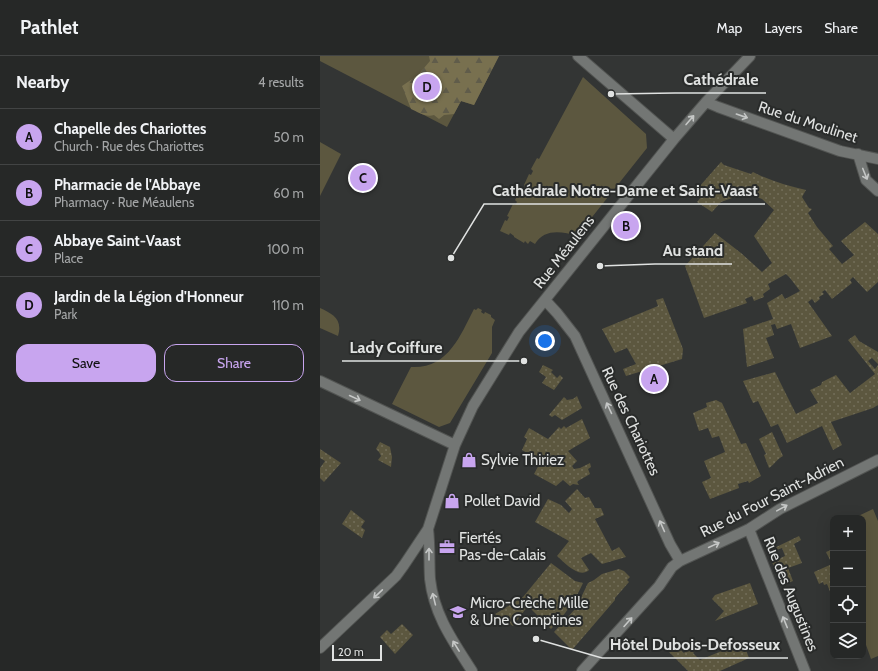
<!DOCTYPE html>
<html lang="en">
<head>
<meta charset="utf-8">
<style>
	:root { --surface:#262827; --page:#323433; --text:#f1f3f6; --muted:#a4a6a7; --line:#424444; --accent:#c8a5ef }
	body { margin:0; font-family:Cabin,sans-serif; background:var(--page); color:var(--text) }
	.controls { position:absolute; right:12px; bottom:12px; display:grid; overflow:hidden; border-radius:8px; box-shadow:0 4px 16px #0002 }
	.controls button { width:36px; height:36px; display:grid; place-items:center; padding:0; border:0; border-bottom:1px solid var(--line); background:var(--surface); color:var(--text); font:20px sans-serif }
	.scale { position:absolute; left:12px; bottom:10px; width:50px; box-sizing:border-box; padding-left:4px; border:2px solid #e0e2e1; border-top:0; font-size:11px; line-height:14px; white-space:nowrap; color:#e0e2e1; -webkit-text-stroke:3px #292b2a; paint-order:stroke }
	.you { position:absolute; left:225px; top:285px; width:14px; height:14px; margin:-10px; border:3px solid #fff; border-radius:50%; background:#1a73e8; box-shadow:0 0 0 6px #1a73e833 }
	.badge { display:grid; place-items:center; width:26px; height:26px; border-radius:50%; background:var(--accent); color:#111; font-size:13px; font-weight:700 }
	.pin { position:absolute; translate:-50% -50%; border:2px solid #fff; box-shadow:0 1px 4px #0006 }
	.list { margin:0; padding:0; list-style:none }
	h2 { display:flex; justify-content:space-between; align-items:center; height:52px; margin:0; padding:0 16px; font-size:17px }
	h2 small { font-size:13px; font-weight:400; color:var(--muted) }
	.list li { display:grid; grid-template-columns:26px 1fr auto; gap:12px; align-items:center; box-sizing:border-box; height:56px; padding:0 16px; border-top:1px solid var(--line) }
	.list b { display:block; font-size:15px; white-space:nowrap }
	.list p { margin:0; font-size:13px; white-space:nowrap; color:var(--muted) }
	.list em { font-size:13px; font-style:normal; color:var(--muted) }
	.actions { display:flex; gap:8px; padding:12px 16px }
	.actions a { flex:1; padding:9px 0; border:1px solid var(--accent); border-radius:12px; text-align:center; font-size:14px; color:var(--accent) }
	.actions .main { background:var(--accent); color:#111 }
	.icon { flex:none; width:22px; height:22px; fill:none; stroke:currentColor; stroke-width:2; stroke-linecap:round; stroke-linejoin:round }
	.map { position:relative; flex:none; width:558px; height:615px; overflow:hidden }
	header { display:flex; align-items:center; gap:24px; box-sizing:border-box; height:56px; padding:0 20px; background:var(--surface); border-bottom:1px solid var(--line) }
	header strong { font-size:19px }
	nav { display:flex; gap:22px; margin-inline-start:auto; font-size:14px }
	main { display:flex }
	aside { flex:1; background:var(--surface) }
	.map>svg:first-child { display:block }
	.green { fill:#5c573f }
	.forest { fill:url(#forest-firs) }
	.garden { fill:url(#garden-dots) }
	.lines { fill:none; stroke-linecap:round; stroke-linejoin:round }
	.minor-casing { stroke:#525452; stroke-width:12 }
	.minor { stroke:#737674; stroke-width:10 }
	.oneway { stroke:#c5c7c6 }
	.labels { text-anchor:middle; stroke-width:4; stroke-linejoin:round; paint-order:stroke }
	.street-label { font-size:15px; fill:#e0e2e1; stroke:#292b2a }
	.poi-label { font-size:15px; fill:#e0e2e1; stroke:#292b2a; text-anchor:start }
	.leader { fill:none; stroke:#e0e2e1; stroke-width:1.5 }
	.callout-dot { fill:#e0e2e1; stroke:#292b2a; stroke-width:1.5 }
	.callout-label { font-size:16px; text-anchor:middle; font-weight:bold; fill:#e0e2e1; stroke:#292b2a; stroke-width:4; stroke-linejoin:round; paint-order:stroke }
</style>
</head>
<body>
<header>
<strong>Pathlet</strong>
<nav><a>Map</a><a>Layers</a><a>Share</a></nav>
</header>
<main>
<aside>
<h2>Nearby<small>4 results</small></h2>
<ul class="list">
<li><span class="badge">A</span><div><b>Chapelle des Chariottes</b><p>Church · Rue des Chariottes</p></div><em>50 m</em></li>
<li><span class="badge">B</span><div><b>Pharmacie de l'Abbaye</b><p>Pharmacy · Rue Méaulens</p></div><em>60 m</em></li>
<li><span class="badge">C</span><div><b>Abbaye Saint-Vaast</b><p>Place</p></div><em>100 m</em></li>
<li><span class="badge">D</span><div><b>Jardin de la Légion d'Honneur</b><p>Park</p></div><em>110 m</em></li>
</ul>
<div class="actions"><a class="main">Save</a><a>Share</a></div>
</aside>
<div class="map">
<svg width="558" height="615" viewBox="0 0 558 615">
	<defs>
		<pattern id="forest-firs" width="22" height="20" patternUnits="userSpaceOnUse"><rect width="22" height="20" fill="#78704f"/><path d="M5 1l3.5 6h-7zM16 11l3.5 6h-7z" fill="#605c4a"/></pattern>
		<pattern id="garden-dots" width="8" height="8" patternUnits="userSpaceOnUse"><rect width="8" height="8" fill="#5c573f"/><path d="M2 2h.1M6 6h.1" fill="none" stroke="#736f5a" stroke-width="1.8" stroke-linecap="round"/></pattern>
	</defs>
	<rect width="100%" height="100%" fill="#333534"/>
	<path class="green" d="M0 0H179L154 49 141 45 127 71 0 5Z
		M263 21 326 78 327 92 257 180C241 175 224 173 215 188L210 185 208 188 205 185 204 187 194 181V180L190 177 189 179 180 175 185 164 187 165 189 161 187 160 193 148 195 149 197 146 195 144 201 133 203 134 205 130 204 129 209 118 211 119 213 115 211 113 217 102 219 103Z
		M0 86 21 98 0 140Z
		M0 252C13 258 23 263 18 280L0 272Z
		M158 252 162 254 161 256 164 258 165 256 171 259V261L175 264 172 271V297L130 367 119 371 72 348 91 311C128 313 140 280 154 253L156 254Z
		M553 453 558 465V600L551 603 545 586 543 587V462H534Z"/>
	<path class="forest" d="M109 0H179L154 49 141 45 134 58 124 59 119 63 114 59C106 62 98 56 91 53L82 30 98 19 110 5Z"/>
	<path class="garden" d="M401 106 404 109 431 118 433 116C450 125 468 130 486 134L482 141 489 152 492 153 488 157 497 171 513 190 509 193 522 208 534 199 521 185 545 166 558 178V226L547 236 533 221 530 224 532 227 512 243 505 234 502 236 504 238 499 241 500 243 495 247 492 243 488 246 512 280 480 292 471 268 457 273 455 268 451 269 454 279 446 282 454 302 427 311 423 273 453 263 447 247 462 238 465 243 480 235 470 222 466 218 448 228 450 233 443 238 444 241 434 245 432 240 425 243 427 247 384 262 365 210 395 177 421 197 442 216 452 207 434 180 454 154 442 143 432 139 412 142 401 146 392 156 377 146 385 136 379 131Z
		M343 242 363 293 362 303 306 320 303 313 316 308 307 292 295 297 282 273 338 250 336 244Z
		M535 279 539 285 558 296V308L552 302 548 305 555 313 558 309V349L553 352 511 366 522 389 513 394 502 370 467 387 458 368 451 371 438 345 433 347 423 325 455 316 476 358 498 347 490 334 501 329 502 326 516 319 530 337 555 318 528 284Z
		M223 309 233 314 231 316 237 322 240 319 243 322 234 334 222 327 226 321 219 316Z
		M257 340 262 352 242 364 235 359 232 361 229 359 244 341 247 344 253 343Z
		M396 344 402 347 421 388 426 387 441 420 429 427 428 425 418 428 419 432 390 443 382 426 391 422 384 405 405 396 399 380 392 382 388 372 379 375 373 357 387 351 386 347Z
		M262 363 270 382 248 395 257 405 252 410 254 413 260 412 270 407 271 411 268 413 270 418 258 425 257 426 259 429 253 428 250 430 243 424 236 430 214 418 221 405 202 394 207 383 204 381 209 372 228 383 239 371 241 373 244 370 246 372Z
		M452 376 463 400C457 403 454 409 449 412L444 399 446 398 439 383Z
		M60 386 70 391 72 401 71 411 58 404 61 400 59 396 56 393Z
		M0 393 21 407 4 426 0 422V412L5 405 0 402Z
		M257 433 265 442 269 441 275 452H281L284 459 275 463 292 495 299 491 306 501 282 508 271 497 261 502 269 514C259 523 245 507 237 500L249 485 215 466 228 443 241 449 249 457 252 453 245 445Z
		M31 454 45 465 41 471 45 474 42 482 22 468Z
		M479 480 481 484 474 488 482 507 468 512 473 525 462 530 452 506 465 500 462 492 449 497 448 495Z
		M513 493V537L511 538 507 528 504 529 503 526 499 528 494 516 512 508 506 496Z
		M231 507 255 525 263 527C255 545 245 559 231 573L211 553 213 550 210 547 193 570 175 558 203 541Z
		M299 513 304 515 310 521 307 524 309 526 295 542V544L252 594 234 576 256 552 268 527 274 524 282 518Z
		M430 527 438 548 395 565 404 555 392 543 395 539Z
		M82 568 93 579 75 598 60 581 67 574 71 578Z
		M376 584 381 589 373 597 380 604 423 586 429 602 400 615H368L347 594 353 587 364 597Z"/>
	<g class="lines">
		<defs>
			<path id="minor" d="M258 0 354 83
				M386 46 398 51 520 95 558 103
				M538 98 546 124 558 135
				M225 244 237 257 255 280 350 488 360 505
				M0 325 135 389
				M108 473C110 489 109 506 110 523 114 559 133 585 152 615
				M429 473 485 615
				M0 592 76 520 84 509 108 473 135 389 153 350 199 276 354 83 386 46 430 0
				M262 615 339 530 352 511 360 505 429 473 460 453 558 404"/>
		</defs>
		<use href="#minor" class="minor-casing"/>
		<use href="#minor" class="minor"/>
	</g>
	<defs><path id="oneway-shaft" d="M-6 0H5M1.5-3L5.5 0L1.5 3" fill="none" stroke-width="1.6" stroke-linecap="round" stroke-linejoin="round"/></defs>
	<g class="oneway">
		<use href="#oneway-shaft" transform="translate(422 60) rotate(19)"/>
		<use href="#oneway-shaft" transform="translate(370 64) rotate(-49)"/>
		<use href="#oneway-shaft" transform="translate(545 118) rotate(68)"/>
		<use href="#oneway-shaft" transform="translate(35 342) rotate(25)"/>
		<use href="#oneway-shaft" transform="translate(289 352) rotate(-115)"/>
		<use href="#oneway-shaft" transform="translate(462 452) rotate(-29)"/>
		<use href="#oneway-shaft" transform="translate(342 470) rotate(-114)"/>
		<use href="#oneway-shaft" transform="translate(394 489) rotate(-25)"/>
		<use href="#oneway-shaft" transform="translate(109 498) rotate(-90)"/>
		<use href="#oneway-shaft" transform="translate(58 538) rotate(137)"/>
		<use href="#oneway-shaft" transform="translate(114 543) rotate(-104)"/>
		<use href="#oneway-shaft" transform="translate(308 566) rotate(-48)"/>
		<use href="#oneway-shaft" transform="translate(465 566) rotate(-112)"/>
		<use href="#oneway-shaft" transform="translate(136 590) rotate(-122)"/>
	</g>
	<defs>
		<symbol id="shop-bare" viewBox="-9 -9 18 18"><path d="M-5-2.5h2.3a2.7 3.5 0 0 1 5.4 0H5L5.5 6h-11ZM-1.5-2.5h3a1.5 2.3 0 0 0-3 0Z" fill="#c8a5ef" stroke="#292b2a" stroke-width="2.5" paint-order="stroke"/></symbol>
		<symbol id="office-bare" viewBox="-9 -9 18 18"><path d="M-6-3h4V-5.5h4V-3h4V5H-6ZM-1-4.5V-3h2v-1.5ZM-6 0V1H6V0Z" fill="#c8a5ef" stroke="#292b2a" stroke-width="2.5" paint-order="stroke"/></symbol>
		<symbol id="school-bare" viewBox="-9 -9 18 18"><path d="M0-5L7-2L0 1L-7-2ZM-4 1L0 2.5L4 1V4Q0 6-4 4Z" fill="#c8a5ef" stroke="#292b2a" stroke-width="2.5" paint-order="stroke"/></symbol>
	</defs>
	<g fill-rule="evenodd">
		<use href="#shop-bare" x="138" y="393" width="22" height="22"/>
		<use href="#shop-bare" x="121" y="434" width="22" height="22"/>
		<use href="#office-bare" x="116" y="480" width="22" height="22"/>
		<use href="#school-bare" x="127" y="545" width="22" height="22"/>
	</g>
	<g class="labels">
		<g class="street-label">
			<text transform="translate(488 66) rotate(18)" y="5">Rue du Moulinet</text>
			<text transform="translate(244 196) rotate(-52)" y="5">Rue Méaulens</text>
			<text transform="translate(311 365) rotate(65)" y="5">Rue des Chariottes</text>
			<text transform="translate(452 441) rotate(-27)" y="5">Rue du Four Saint-Adrien</text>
			<text transform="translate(471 538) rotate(68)" y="5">Rue des Augustines</text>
		</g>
		<g class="poi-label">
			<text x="161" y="409">Sylvie Thiriez</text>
			<text x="144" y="450">Pollet David</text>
			<text x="139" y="487">Fiertés<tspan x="139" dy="17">Pas-de-Calais</tspan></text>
			<text x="150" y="552">Micro-Crèche Mille<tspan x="150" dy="17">&amp; Une Comptines</tspan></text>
		</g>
	</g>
	<path class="leader" d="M291 38L355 37H446M131 202L164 148H445M280 210L335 208H412M204 305L131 305H22M216 583L282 602H468"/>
	<g class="callout-dot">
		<circle cx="291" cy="38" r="4"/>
		<circle cx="131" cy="202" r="4"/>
		<circle cx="280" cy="210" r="4"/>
		<circle cx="204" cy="305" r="4"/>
		<circle cx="216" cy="583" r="4"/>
	</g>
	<g class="callout-label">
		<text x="401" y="29">Cathédrale</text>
		<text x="305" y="140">Cathédrale Notre-Dame et Saint-Vaast</text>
		<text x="373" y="200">Au stand</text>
		<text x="76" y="297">Lady Coiffure</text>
		<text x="375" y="594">Hôtel Dubois-Defosseux</text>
	</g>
</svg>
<div class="controls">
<button>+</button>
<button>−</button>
<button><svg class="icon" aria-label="locate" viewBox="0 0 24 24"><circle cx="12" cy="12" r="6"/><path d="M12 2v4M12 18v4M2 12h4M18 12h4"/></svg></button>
<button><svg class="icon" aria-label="layers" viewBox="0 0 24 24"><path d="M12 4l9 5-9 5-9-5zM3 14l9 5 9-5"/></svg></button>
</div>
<div class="scale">20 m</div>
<div class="you"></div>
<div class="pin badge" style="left:334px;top:323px">A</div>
<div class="pin badge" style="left:306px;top:170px">B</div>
<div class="pin badge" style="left:43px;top:122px">C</div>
<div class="pin badge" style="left:107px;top:31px">D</div>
</div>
</main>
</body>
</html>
